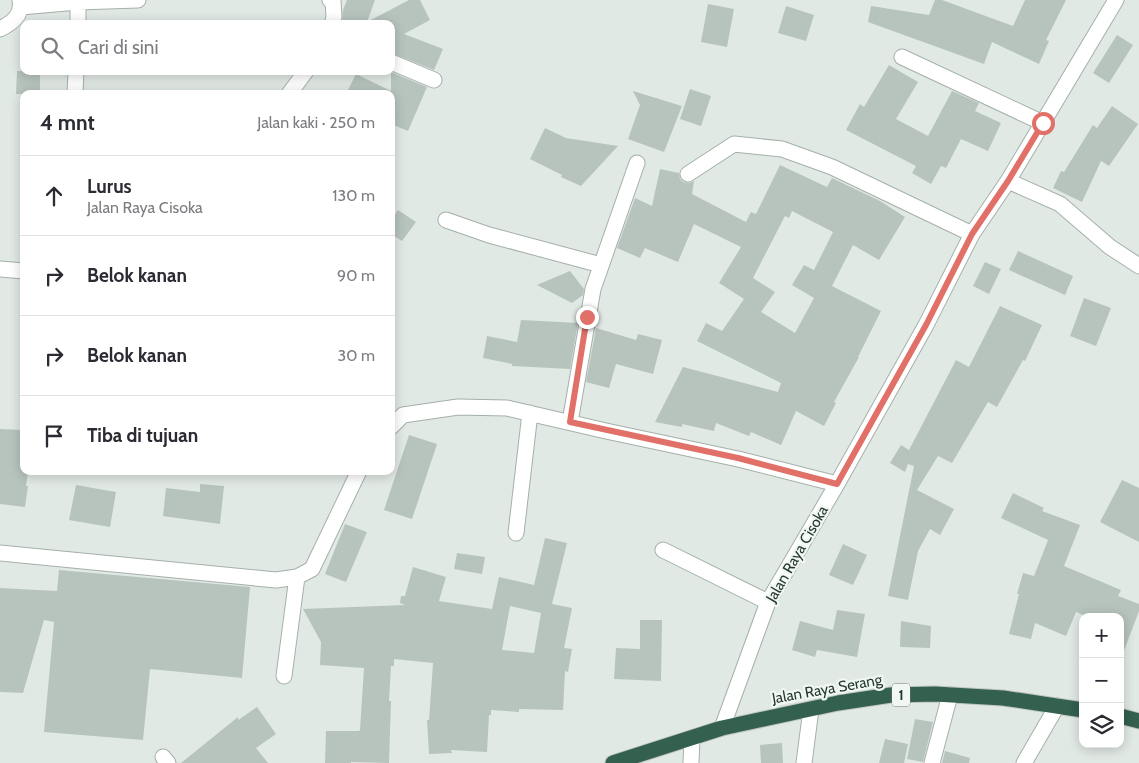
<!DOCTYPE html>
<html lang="id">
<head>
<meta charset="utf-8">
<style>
	:root { --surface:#fff; --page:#f2f2f3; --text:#2b2b33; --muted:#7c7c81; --line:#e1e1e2 }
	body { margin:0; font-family:Cabin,sans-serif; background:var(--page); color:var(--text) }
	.controls { position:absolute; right:15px; bottom:15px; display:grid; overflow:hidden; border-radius:10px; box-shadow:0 2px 12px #0003 }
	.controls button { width:45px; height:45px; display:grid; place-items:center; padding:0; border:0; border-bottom:1px solid var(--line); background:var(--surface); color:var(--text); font:25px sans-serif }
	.stop { position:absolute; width:15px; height:15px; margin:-11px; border:4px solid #e07068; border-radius:50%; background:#fff }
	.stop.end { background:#e07068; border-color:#fff; box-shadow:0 1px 5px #0008 }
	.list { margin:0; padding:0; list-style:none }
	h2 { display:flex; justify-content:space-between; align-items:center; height:65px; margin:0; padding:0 20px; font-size:21px }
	h2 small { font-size:16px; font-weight:400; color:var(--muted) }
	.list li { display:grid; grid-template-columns:32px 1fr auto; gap:15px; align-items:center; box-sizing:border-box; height:80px; padding:0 20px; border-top:1px solid var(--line) }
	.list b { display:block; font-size:19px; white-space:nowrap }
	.list p { margin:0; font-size:16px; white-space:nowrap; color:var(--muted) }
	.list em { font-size:16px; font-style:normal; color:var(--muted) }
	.icon { flex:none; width:28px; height:28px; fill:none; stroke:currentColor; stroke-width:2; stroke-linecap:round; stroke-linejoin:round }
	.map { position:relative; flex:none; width:1139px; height:763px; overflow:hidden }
	.search { position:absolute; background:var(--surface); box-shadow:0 2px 12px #0003; left:20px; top:20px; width:375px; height:55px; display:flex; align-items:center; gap:12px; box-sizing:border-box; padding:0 18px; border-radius:10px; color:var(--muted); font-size:19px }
	.panel { position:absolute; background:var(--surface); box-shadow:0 2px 12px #0003; left:20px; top:90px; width:375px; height:385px; border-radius:10px }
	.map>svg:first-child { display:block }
	.building { fill:#b7c4bd; fill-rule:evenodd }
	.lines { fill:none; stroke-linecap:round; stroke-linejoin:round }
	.minor-casing { stroke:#a5b0aa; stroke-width:17 }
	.highway-casing { stroke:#bdc3c1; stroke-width:17 }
	.minor { stroke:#fff; stroke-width:15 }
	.highway { stroke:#33604f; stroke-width:15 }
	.route { stroke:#e07068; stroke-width:6 }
	.labels { text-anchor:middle; stroke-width:4.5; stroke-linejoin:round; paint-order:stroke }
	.shield { fill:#f1f7f3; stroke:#62716a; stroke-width:1 }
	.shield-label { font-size:14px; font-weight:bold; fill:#24382f }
	.street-label { font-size:15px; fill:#24382f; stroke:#f1f7f3 }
</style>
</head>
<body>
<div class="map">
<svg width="1139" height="763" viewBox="0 0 1139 763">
	<rect width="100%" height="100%" fill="#e1e9e4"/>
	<path class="building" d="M347 0H375L367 22 409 0H420L430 20 404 34 443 49 434 70 391 53V24H342L343 10Z
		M935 0H942L1013 26 1025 0H1066L1046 40 1049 41 1039 64 992 42 984 64 868 22 871 6 929 15Z
		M708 4 734 9 727 47 701 42Z
		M786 6 814 15 806 41 778 33Z
		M1117 35 1133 45 1109 83 1093 73Z
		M889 65 918 82 896 119 928 136 952 91 979 103 975 111 1001 123 988 151 961 139 946 168 941 166 931 184 912 173 916 166 846 130 860 104 864 107Z
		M17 71H40V94H16Z
		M391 72 427 87 408 131 391 124V94H346L356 74 391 91Z
		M690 89 711 96 701 126 680 119Z
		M633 91 682 106 664 152 628 139 640 105Z
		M1112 106 1138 124 1109 166 1101 161 1082 202 1053 188 1061 171 1064 172 1093 125 1097 128Z
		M545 128 566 138 618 146 581 186 561 177 562 175 530 159Z
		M780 165 827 187 832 178 880 201 905 217 879 260 853 245 832 286 881 311 858 357H859L834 402 836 403 824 426 796 411 781 445 751 432 749 436 716 423 714 431 682 424V427L655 422 683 367 778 392 781 383 697 341 706 323 722 331 744 299 719 283 741 247 694 224 678 262 645 248 640 258 617 248 635 198 652 206 660 169 679 173 680 179 683 182 689 183 694 181 692 194 746 222 751 212 756 214ZM792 211 833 232 814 270 804 265 792 285 814 298 795 333 761 312 775 292 753 278 785 216 789 218Z
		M398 210 416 222 402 241 391 234V220Z
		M1018 251 1073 276 1065 295 1009 270Z
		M985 262 1001 269 989 294 973 286Z
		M570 271 584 289 583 295 572 303 537 285Z
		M1084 298 1111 308 1096 346 1070 336Z
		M1000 306 1042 325 1025 361 1023 360 997 407 988 402 952 463 938 456 917 490 954 509 940 535 930 529 918 551 908 600 888 596 914 466 908 464 905 472 890 463 901 445 909 450 956 360 969 367Z
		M521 320 578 323 570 369 512 366V364L483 358 487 336 517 342Z
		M596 328 636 340 638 334 662 340 653 374 616 364 609 388 586 382Z
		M0 429 23 430 21 459H24V471H28L26 486H28L25 507 0 504Z
		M409 435 437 444 412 519 384 510Z
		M1122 480 1139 488V542L1100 522Z
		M200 484 224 486 220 524 163 516 166 488 200 492Z
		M76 485 116 492 110 527 69 520Z
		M1013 493 1044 508 1042 511 1080 525 1064 566 1121 590 1118 596 1139 604V611L1122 656H1120V617H1088L1076 612 1066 636 1035 623 1031 639 1009 634 1019 594H1017L1023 573 1034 576 1048 540 1001 518Z
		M345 524 367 532 346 582 325 574Z
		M545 538 567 543 552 604 572 608 564 648 572 649 568 672 565 671 563 710 519 709V712L491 710V715H489L487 752 451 750 452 753 429 754 427 720H429L433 663 394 659V666H391L389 701H391L389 763 351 762V763H325L326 731H359L360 730 364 668 320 665 321 642 303 609 405 605 400 603 401 596H405L413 567 446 577 439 601 492 609 499 577 534 585ZM510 606 541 613 534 653 502 650Z
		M843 544 867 555 853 585 829 575Z
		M457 553 485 557 482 574 454 569Z
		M59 570 250 587 242 678 150 669 143 740 44 732 54 622 44 620 23 693 0 692V588L57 591Z
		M837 610 865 614 857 657 817 650 815 657 792 650 800 621 833 630Z
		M640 620H662L661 681 614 679 616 648 640 649Z
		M901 621 931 626 930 648 900 647Z
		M257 707 276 734 256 748 268 763H181L238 717V720Z
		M915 719 933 722 923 762 907 759Z
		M885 739 908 744 904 763H879Z
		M782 743 783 763H761L760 745Z
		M945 751 970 758 969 763H942Z"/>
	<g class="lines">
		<defs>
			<path id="minor" d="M330 0 333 1 334 17 332 24
				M21 7 78 2 138 0
				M78 24V2
				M0 29C12 23 23 15 20 0
				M902 57 1043 123
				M391 62 434 80
				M75 94 76 71
				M289 94 306 71
				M688 174 734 144 782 149 832 167 972 234
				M1008 181 1060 204 1110 247 1139 266
				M446 220 489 235 601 265
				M0 269 24 271
				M570 422 593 289 637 163
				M391 427 403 415 458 407 507 408 606 431 738 459 837 484
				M516 533 530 413
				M663 550 768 602
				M0 553 276 580 297 577 312 569 359 471
				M284 676 297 577
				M722 728 768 602 837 484 926 325 972 234 1008 181 1116 0
				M163 757 168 763
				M691 763 692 738
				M804 763 811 709
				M932 763 950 695
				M1024 763 1057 706"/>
			<path id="highway" d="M1120 716 1139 721
				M613 763 722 728 838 703 891 695 935 694 1003 698 1083 710"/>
		</defs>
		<use href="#minor" class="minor-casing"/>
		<use href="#highway" class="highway-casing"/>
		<use href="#minor" class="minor"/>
		<use href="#highway" class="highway"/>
	</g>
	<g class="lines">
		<path class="route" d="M587 317 570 422 738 458 837 484 926 325 972 234 1008 181 1043 123"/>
	</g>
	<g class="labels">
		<rect class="shield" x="892" y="683.5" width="18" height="23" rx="4"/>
		<g class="shield-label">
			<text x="901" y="700">1</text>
		</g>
		<g class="street-label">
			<text transform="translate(797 554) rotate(-60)" y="5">Jalan Raya Cisoka</text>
			<text transform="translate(827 689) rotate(-10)" y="5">Jalan Raya Serang</text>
		</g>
	</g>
</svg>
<div class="controls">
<button>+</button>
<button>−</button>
<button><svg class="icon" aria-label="layers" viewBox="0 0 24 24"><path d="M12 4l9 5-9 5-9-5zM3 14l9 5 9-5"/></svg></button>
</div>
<div class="stop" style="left:1043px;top:123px"></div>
<div class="stop end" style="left:587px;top:317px"></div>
<div class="search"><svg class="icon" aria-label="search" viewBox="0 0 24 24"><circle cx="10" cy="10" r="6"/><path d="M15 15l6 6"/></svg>Cari di sini</div>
<section class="panel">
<h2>4 mnt<small>Jalan kaki · 250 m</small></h2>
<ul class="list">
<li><svg class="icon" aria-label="ahead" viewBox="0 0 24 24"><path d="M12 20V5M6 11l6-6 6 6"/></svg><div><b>Lurus</b><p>Jalan Raya Cisoka</p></div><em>130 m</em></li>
<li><svg class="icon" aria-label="right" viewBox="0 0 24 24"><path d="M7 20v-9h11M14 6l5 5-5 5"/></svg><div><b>Belok kanan</b></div><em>90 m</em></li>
<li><svg class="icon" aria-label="right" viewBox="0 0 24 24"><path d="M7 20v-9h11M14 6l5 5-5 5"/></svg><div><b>Belok kanan</b></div><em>30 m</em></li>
<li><svg class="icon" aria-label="arrive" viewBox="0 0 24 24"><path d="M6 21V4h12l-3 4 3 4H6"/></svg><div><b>Tiba di tujuan</b></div></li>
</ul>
</section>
</div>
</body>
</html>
